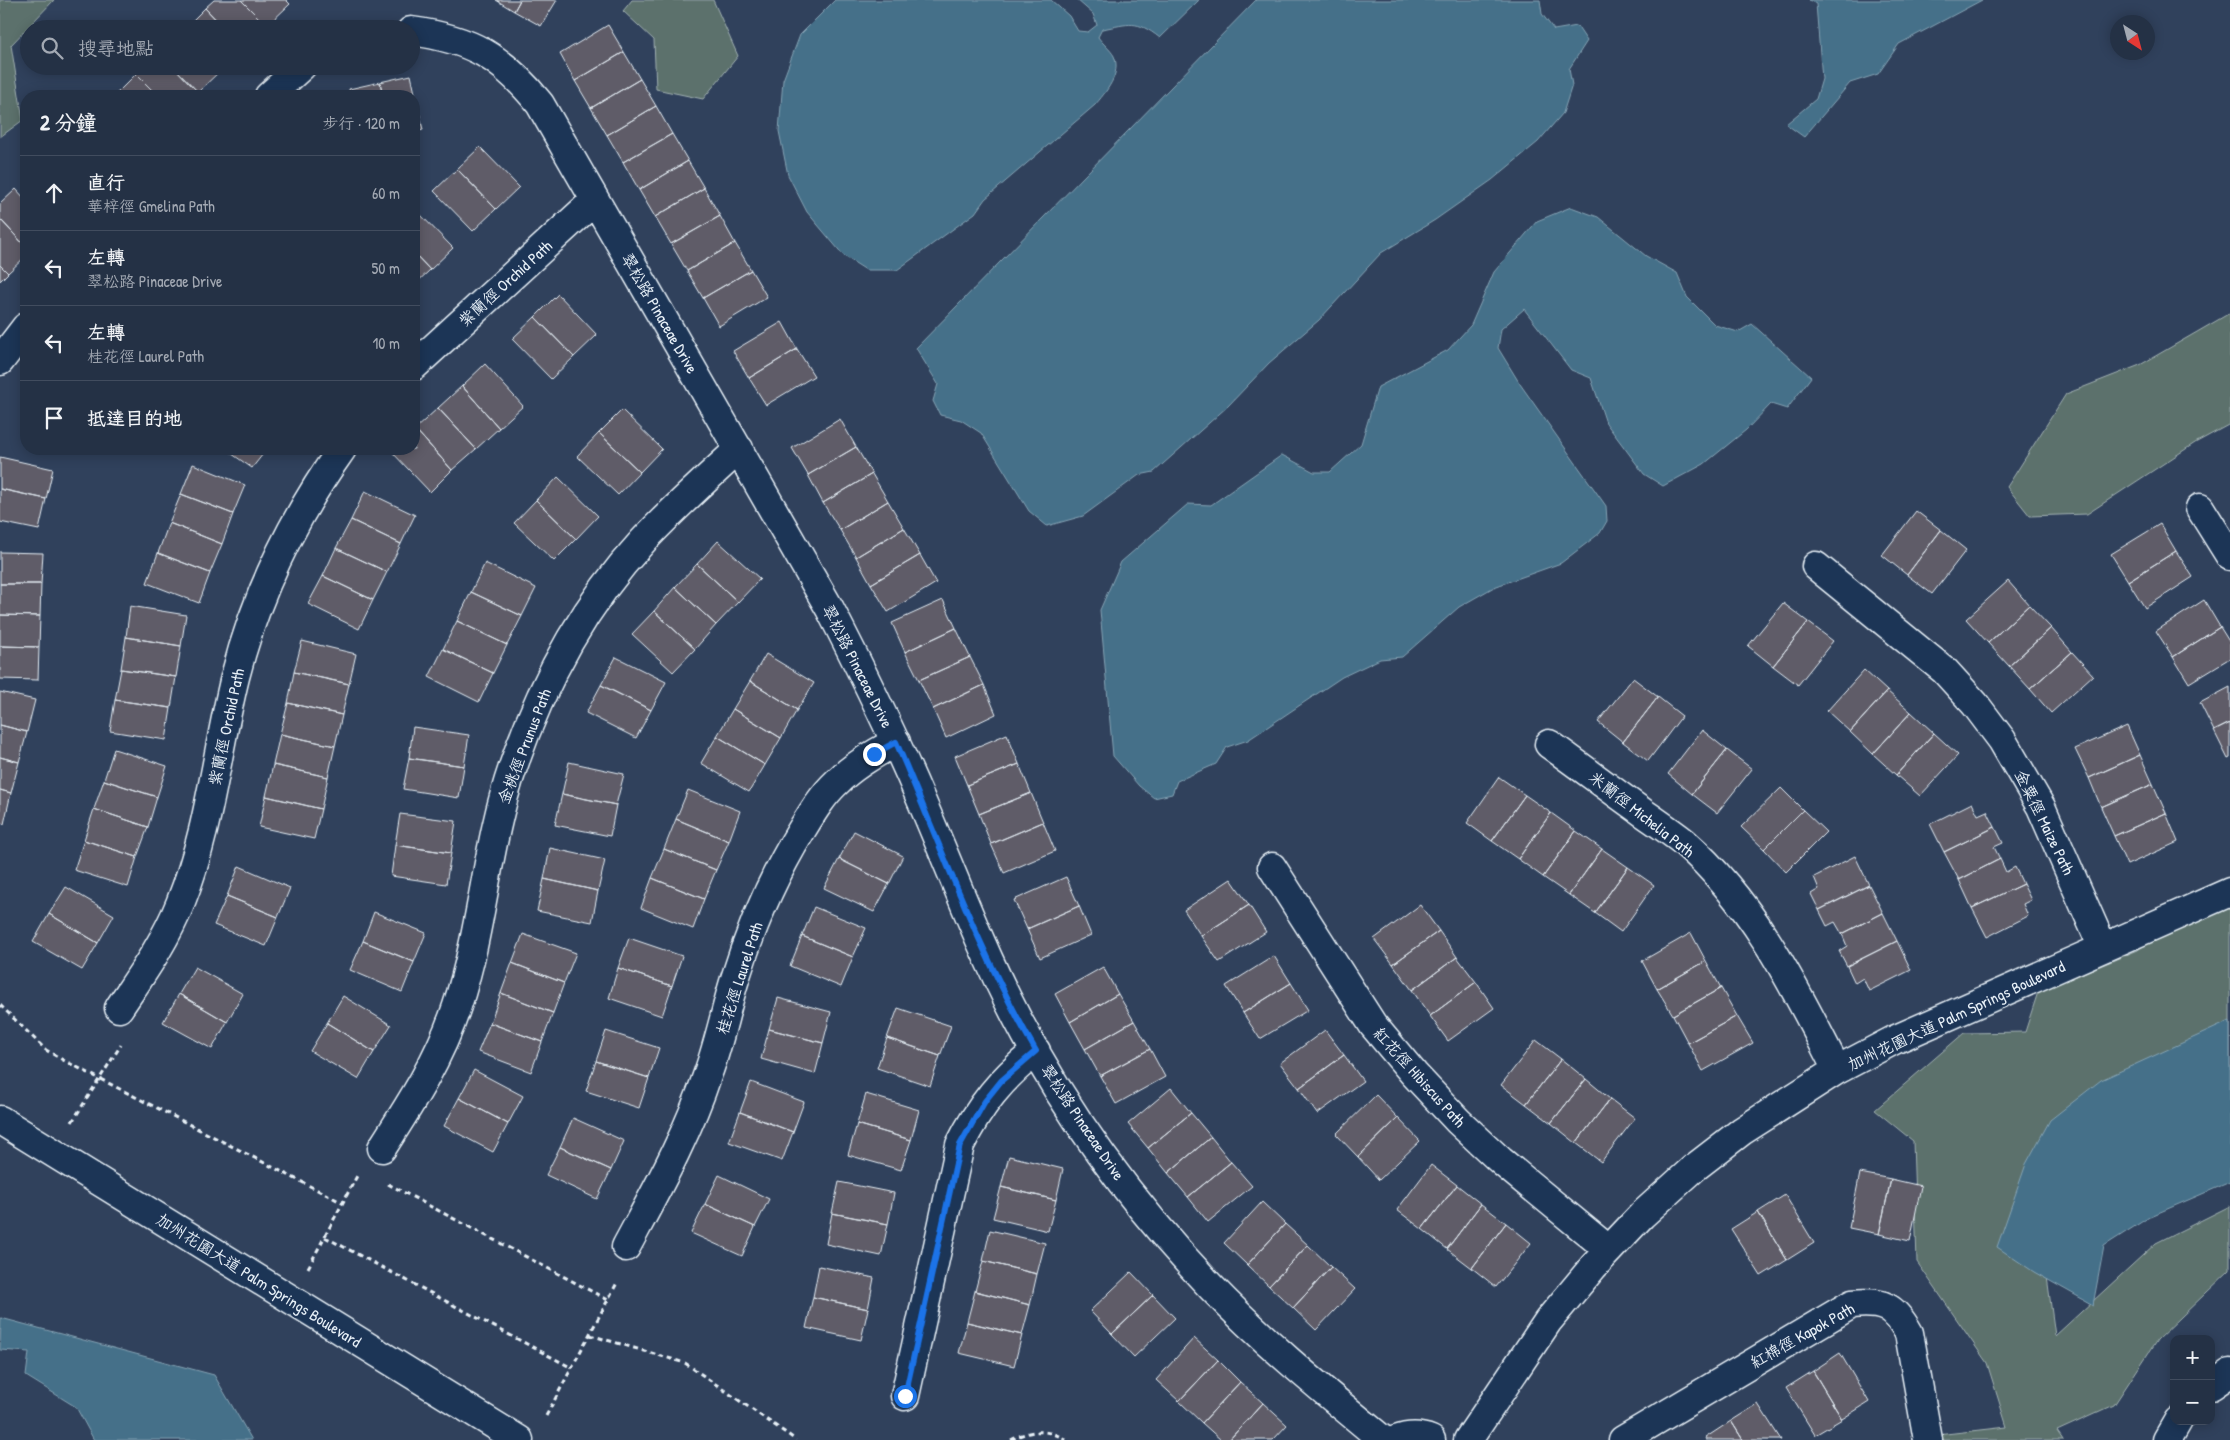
<!DOCTYPE html>
<html lang="zh-TW">
<head>
<meta charset="utf-8">
<style>
	:root { --surface:#243145; --page:#2c394c; --text:#f1f3f6; --muted:#a3a9b3; --line:#414c5e }
	body { margin:0; font-family:"Patrick Hand","LXGW WenKai TC",sans-serif; background:var(--page); color:var(--text) }
	.controls { position:absolute; right:15px; bottom:15px; display:grid; overflow:hidden; border-radius:10px; box-shadow:0 2px 12px #0003 }
	.controls button { width:45px; height:45px; display:grid; place-items:center; padding:0; border:0; border-bottom:1px solid var(--line); background:var(--surface); color:var(--text); font:25px sans-serif }
	.compass { position:absolute; left:2110px; top:15px; width:45px; height:45px; border-radius:50%; background:var(--surface); box-shadow:0 2px 12px #0003; rotate:144deg }
	.stop { position:absolute; width:15px; height:15px; margin:-11px; border:4px solid #1a73e8; border-radius:50%; background:#fff }
	.stop.end { background:#1a73e8; border-color:#fff; box-shadow:0 1px 5px #0008 }
	.list { margin:0; padding:0; list-style:none }
	h2 { display:flex; justify-content:space-between; align-items:center; height:65px; margin:0; padding:0 20px; font-size:21px }
	h2 small { font-size:16px; font-weight:400; color:var(--muted) }
	.list li { display:grid; grid-template-columns:32px 1fr auto; gap:15px; align-items:center; box-sizing:border-box; height:75px; padding:0 20px; border-top:1px solid var(--line) }
	.list b { display:block; font-size:19px; white-space:nowrap }
	.list p { margin:0; font-size:16px; white-space:nowrap; color:var(--muted) }
	.list em { font-size:16px; font-style:normal; color:var(--muted) }
	.icon { flex:none; width:28px; height:28px; fill:none; stroke:currentColor; stroke-width:2; stroke-linecap:round; stroke-linejoin:round }
	.map { position:relative; flex:none; width:2230px; height:1440px; overflow:hidden }
	.search { position:absolute; background:var(--surface); box-shadow:0 2px 12px #0003; left:20px; top:20px; width:400px; height:55px; display:flex; align-items:center; gap:12px; box-sizing:border-box; padding:0 18px; border-radius:28px; color:var(--muted); font-size:19px }
	.panel { position:absolute; background:var(--surface); box-shadow:0 2px 12px #0003; left:20px; top:90px; width:400px; height:365px; border-radius:20px }
	.map>svg:first-child { display:block }
	.green { fill:#5b716c; stroke:#a2b1b2 }
	.water { fill:#447089; stroke:#86a4b5 }
	.building { fill:#5e5c68; stroke:#e8f1f8 }
	.lines { fill:none; stroke-linecap:round; stroke-linejoin:round }
	.minor-casing { stroke:#e8f1f8; stroke-width:31 }
	.path { stroke:#e8f1f8; stroke-width:3; stroke-dasharray:5 4; stroke-linecap:butt }
	.minor { stroke:#1d3557; stroke-width:28 }
	.route { stroke:#1a73e8; stroke-width:6 }
	.labels { text-anchor:middle; stroke-width:4; stroke-linejoin:round; paint-order:stroke }
	.street-label { font-size:16px; fill:#e8f1f8; stroke:#1d3557 }
</style>
</head>
<body>
<div class="map">
<svg width="2230" height="1440" viewBox="0 0 2230 1440">
	<rect width="100%" height="100%" fill="#30415c"/>
	<filter id="ink" filterUnits="userSpaceOnUse"><feTurbulence type="fractalNoise" baseFrequency=".02" numOctaves="2"/><feDisplacementMap in="SourceGraphic" scale="10" xChannelSelector="R" yChannelSelector="G"/><feConvolveMatrix kernelMatrix="1 2 1 2 8 2 1 2 1" color-interpolation-filters="sRGB"/></filter>
	<g filter="url(#ink)">
		<path class="green" d="M0 0H54L11 45 23 120 0 137Z
			M632 0H713L738 56 703 99 656 89 654 40 623 11Z
			M2230 313V424L2195 443 2087 514 2030 516 2007 487 2066 394 2140 365Z
			M2230 904V1070L2043 1247 2055 1336 2156 1243 2230 1206V1270L2157 1340 2114 1405 2057 1431 2063 1440H1938L1937 1435 2007 1427 1987 1363 1917 1262 1913 1141 1875 1110 1964 1033 2025 1032 2038 992 2138 950 2177 918Z"/>
		<path class="water" d="M835 0H1051L1069 16 1078 31 1088 32 1097 25 1093 14 1077 0H1199L1160 38C1136 19 1130 24 1102 29L1098 37C1102 43 1111 50 1114 56 1122 74 1105 93 1095 105L985 199 975 213 897 270H866L844 256 807 212 788 175 779 131 783 80 800 35Z
			M1256 0H1540L1542 14 1554 30 1577 26 1587 41 1569 69 1572 85 1563 113 1538 142 1492 180 1435 220 1381 253 1319 320 1269 363 1228 406 1154 472 1139 475 1083 516 1047 526 1029 511 981 433 961 420 940 415 933 401 938 384 916 348Z
			M1809 0H1982L1899 44 1878 74 1850 83 1804 137 1786 124 1816 99 1822 79 1816 4Z
			M1571 207 1598 217 1646 256 1677 273 1687 297 1715 325 1738 332 1752 324 1811 377 1787 409 1771 404 1746 430 1704 464 1663 486 1644 474 1606 423 1591 378 1571 370 1524 309 1501 329 1498 348 1520 384 1606 506 1607 521 1600 533 1561 563 1494 587 1459 607 1402 657 1380 659 1342 677 1248 740 1227 747 1216 764 1177 781 1172 794 1154 798 1139 786 1113 756 1100 610 1121 562 1188 504 1211 505 1282 455 1314 472H1330L1361 444 1378 387 1448 350 1471 325 1494 272 1537 221Z
			M2230 1021V1182L2151 1216 2104 1246 2093 1305 2034 1272 1997 1247 2026 1164 2050 1120 2101 1080Z
			M1 1318 214 1375 252 1440H94L76 1407 26 1376 29 1352 0 1350Z"/>
		<path class="building" d="M214 0H241L267 26 264 29H225L205 8Z
			M241 0H286L290 4 267 26Z
			M496 0H520L514 11Z
			M520 0H557L541 26 514 11Z
			M205 8 225 29H184Z
			M608 25 624 52 575 81 560 54Z
			M624 52 640 79 591 108 575 81Z
			M145 66H173L198 92 194 96H158L136 74Z
			M173 66H217L221 70 198 92Z
			M136 74 158 96H114Z
			M411 75 423 130 414 132V96H383L380 82Z
			M640 79 656 106 607 135 591 108Z
			M380 82 383 96H350L349 89Z
			M656 106 672 134 623 162 607 135Z
			M672 134 688 161 639 190 623 162Z
			M480 147 519 187 496 209 457 169Z
			M688 161 704 188 655 217 639 190Z
			M457 169 496 209 473 231 434 191Z
			M704 188 720 216 671 244 655 217Z
			M16 189 26 200V247L0 219V204Z
			M414 208 453 248 430 270 414 253Z
			M720 216 735 243 687 271 671 244Z
			M0 219 26 247V256L8 273 0 265Z
			M735 243 751 270 703 298 687 271Z
			M414 253 430 270 414 285Z
			M0 265 8 273 0 281Z
			M751 270 767 297 719 326 703 298Z
			M558 294 597 335 574 357 535 317Z
			M535 317 574 357 551 379 512 339Z
			M782 322 797 349 749 378 733 351Z
			M797 349 814 376 766 405 749 378Z
			M485 364 523 406 499 428 462 386Z
			M462 386 499 428 476 449 438 408Z
			M438 408 476 449 452 470 415 429Z
			M622 410 662 449 640 472 599 433Z
			M840 419 856 447 808 475 792 448Z
			M415 429 452 470 430 492 391 451 394 449H414Z
			M599 433 640 472 618 495 577 456Z
			M856 447 872 474 823 503 808 475Z
			M225 449H267L252 468Z
			M0 457 53 469 46 499 0 489Z
			M193 464 245 485 233 514 181 494Z
			M872 474 888 501 840 530 823 503Z
			M558 477 598 516 576 539 536 500Z
			M0 489 46 499 39 530 0 522Z
			M365 491 415 515 401 544 351 520Z
			M181 494 233 514 222 544 169 523Z
			M536 500 576 539 554 561 514 523Z
			M888 501 904 528 856 557 840 530Z
			M1916 511 1941 530 1907 575 1882 555Z
			M351 520 401 544 387 572 336 548Z
			M169 523 222 544 210 573 158 553Z
			M2160 524 2176 551 2128 581 2111 554Z
			M904 528 920 555 871 584 856 557Z
			M1941 530 1966 550 1932 594 1907 575Z
			M718 541 760 579 738 602 697 564Z
			M336 548 387 572 373 600 323 576Z
			M2176 551 2193 577 2145 608 2128 581Z
			M0 552 43 553 41 584H0Z
			M158 553 210 573 199 603 147 583Z
			M920 555 936 583 888 612 871 584Z
			M485 563 536 588 522 616 471 592Z
			M697 564 738 602 716 625 675 587Z
			M323 576 373 600 359 629 308 604Z
			M2008 581 2029 605 1988 643 1966 619Z
			M0 584H41L40 616 0 615Z
			M675 587 716 625 695 649 654 611Z
			M471 592 522 616 507 645 457 621Z
			M943 600 956 628 905 652 892 623Z
			M2204 600 2220 627 2173 657 2156 631Z
			M1783 603 1808 622 1773 666 1748 646Z
			M2029 605 2051 628 2009 666 1988 643Z
			M130 606 186 615 181 646 126 637Z
			M654 611 695 649 673 672 632 634Z
			M0 615 40 616 39 647 0 646Z
			M457 621 507 645 493 673 443 649Z
			M1808 622 1833 641 1798 685 1773 666Z
			M2220 627 2230 643V658L2189 683 2173 657Z
			M956 628 970 657 919 680 905 652Z
			M2051 628 2072 652 2030 689 2009 666Z
			M126 637 181 646 176 677 121 669Z
			M302 641 356 654 349 684 294 672Z
			M0 646 39 647 38 680 0 679Z
			M443 649 493 673 479 702 429 677Z
			M2072 652 2093 675 2051 713 2030 689Z
			M766 654 814 683 797 710 750 681Z
			M616 657 666 682 651 710 601 685Z
			M970 657 984 685 933 709 919 680Z
			M121 669 176 677 171 708 115 700Z
			M1864 670 1887 691 1850 732 1827 711Z
			M294 672 349 684 342 715 288 703Z
			M1633 678 1658 697 1623 742 1598 722Z
			M750 681 797 710 781 738 733 709Z
			M601 685 651 710 636 738 586 713Z
			M984 685 996 714 946 738 933 709Z
			M2230 687V723L2214 731 2200 703Z
			M1887 691 1911 712 1873 754 1850 732Z
			M0 692 35 700 27 732 0 725Z
			M1658 697 1682 716 1648 761 1623 742Z
			M115 700 171 708 166 740 110 731Z
			M288 703 342 715 335 746 280 734Z
			M733 709 781 738 765 765 717 736Z
			M1911 712 1934 733 1896 775 1873 754Z
			M2230 723V758L2228 759 2214 731Z
			M0 725 27 732 19 762 0 757Z
			M2127 726 2140 755 2089 778 2075 749Z
			M413 727 469 735 464 766 409 758Z
			M1702 730 1727 750 1692 794 1668 774Z
			M1934 733 1958 755 1920 796 1896 775Z
			M280 734 335 746 328 777 273 765Z
			M1007 734 1019 764 967 785 955 756Z
			M717 736 765 765 749 792 701 763Z
			M114 749 167 766 157 797 104 780Z
			M1727 750 1752 769 1717 813 1692 794Z
			M2140 755 2153 784 2101 807 2089 778Z
			M0 757 19 762 11 793 0 790Z
			M409 758 464 766 459 798 403 789Z
			M569 762 624 774 616 805 562 794Z
			M1019 764 1031 793 979 814 967 785Z
			M273 765 328 777 321 809 266 796Z
			M1499 777 1525 795 1492 841 1467 823Z
			M104 780 157 797 148 827 94 809Z
			M2153 784 2166 813 2114 836 2101 807Z
			M1781 788 1803 810 1764 849 1741 827Z
			M0 790 11 793 4 824 0 823Z
			M688 790 740 811 729 841 676 819Z
			M1031 793 1043 822 991 844 979 814Z
			M562 794 616 805 610 836 555 825Z
			M1525 795 1551 813 1518 859 1492 841Z
			M266 796 321 809 314 839 259 827Z
			M1972 803 1978 815 1987 811 1995 827 1944 852 1930 824Z
			M94 809 148 827 137 857 84 840Z
			M1803 810 1826 832 1786 872 1764 849Z
			M1551 813 1576 831 1543 877 1518 859Z
			M2166 813 2178 842 2127 865 2114 836Z
			M400 814 456 821 451 853 395 845Z
			M676 819 729 841 716 870 664 849Z
			M1043 822 1055 851 1004 873 991 844Z
			M1995 827 2003 843 1994 847 2000 859 1959 880 1944 852Z
			M854 831 903 856 889 884 839 859Z
			M1576 831 1602 849 1569 895 1543 877Z
			M84 840 137 857 128 887 74 870Z
			M395 845 451 853 446 884 391 876Z
			M550 848 605 860 598 891 544 879Z
			M664 849 716 870 704 899 652 878Z
			M1602 849 1628 867 1595 913 1569 895Z
			M1855 856 1869 885 1819 910 1811 894 1819 889 1814 877Z
			M839 859 889 884 874 912 824 888Z
			M2000 859 2006 872 2015 867 2023 884 1972 908 1959 880Z
			M239 866 290 888 278 917 227 896Z
			M1628 867 1654 885 1621 932 1595 913Z
			M1066 877 1079 906 1027 929 1014 900Z
			M652 878 704 899 693 929 641 908Z
			M544 879 598 891 592 922 537 911Z
			M1231 879 1249 905 1201 936 1184 910Z
			M2023 884 2031 900 2023 904 2028 916 1987 937 1972 908Z
			M1869 885 1883 913 1842 934 1835 922 1827 926 1819 910Z
			M66 887 114 915 98 943 49 914Z
			M227 896 278 917 266 946 214 925Z
			M1249 905 1266 932 1219 962 1201 936Z
			M1420 905 1439 931 1393 964 1374 939Z
			M1079 906 1091 935 1040 958 1027 929Z
			M814 907 866 928 853 957 802 936Z
			M374 912 426 933 414 962 363 941Z
			M1883 913 1897 941 1847 966 1839 951 1847 946 1842 934Z
			M49 914 98 943 82 970 33 942Z
			M1439 931 1457 957 1412 990 1393 964Z
			M1691 933 1706 961 1657 989 1642 961Z
			M523 934 576 953 564 983 512 963Z
			M802 936 853 957 841 987 790 966Z
			M629 938 682 956 672 986 618 968Z
			M363 941 414 962 402 992 350 970Z
			M1897 941 1911 970 1869 991 1863 978 1855 983 1847 966Z
			M1274 956 1291 983 1243 1013 1226 986Z
			M1457 957 1476 982 1430 1016 1412 990Z
			M1706 961 1721 988 1673 1015 1657 989Z
			M512 963 564 983 553 1013 501 993Z
			M195 967 243 994 227 1022 179 994Z
			M1103 967 1118 994 1070 1022 1055 994Z
			M618 968 672 986 662 1016 609 998Z
			M1476 982 1494 1008 1448 1041 1430 1016Z
			M1291 983 1308 1010 1260 1039 1243 1013Z
			M1721 988 1737 1016 1688 1043 1673 1015Z
			M501 993 553 1013 542 1042 490 1023Z
			M179 994 227 1022 212 1049 163 1022Z
			M1118 994 1134 1021 1085 1049 1070 1022Z
			M343 996 391 1025 374 1052 327 1023Z
			M778 998 831 1012 823 1043 769 1029Z
			M898 1008 951 1026 940 1056 887 1038Z
			M1737 1016 1753 1043 1703 1071 1688 1043Z
			M1134 1021 1150 1049 1100 1076 1085 1049Z
			M327 1023 374 1052 358 1079 310 1051Z
			M490 1023 542 1042 531 1072 478 1052Z
			M769 1029 823 1043 815 1074 761 1059Z
			M1325 1030 1344 1055 1299 1088 1280 1063Z
			M606 1031 659 1048 649 1078 596 1061Z
			M887 1038 940 1056 930 1086 877 1068Z
			M1536 1040 1561 1059 1526 1104 1501 1085Z
			M1150 1049 1165 1077 1116 1104 1100 1076Z
			M1344 1055 1363 1081 1317 1114 1299 1088Z
			M1561 1059 1586 1079 1551 1123 1526 1104Z
			M596 1061 649 1078 639 1108 586 1091Z
			M474 1070 523 1096 508 1124 459 1098Z
			M1586 1079 1610 1099 1576 1143 1551 1123Z
			M751 1082 804 1102 793 1132 740 1112Z
			M1171 1088 1191 1113 1148 1148 1128 1124Z
			M866 1094 919 1110 911 1140 857 1124Z
			M1376 1095 1398 1118 1358 1157 1336 1134Z
			M459 1098 508 1124 493 1152 444 1126Z
			M1610 1099 1635 1118 1601 1162 1576 1143Z
			M740 1112 793 1132 782 1161 729 1142Z
			M1191 1113 1211 1137 1168 1173 1148 1148Z
			M573 1118 624 1141 611 1170 560 1147Z
			M1398 1118 1420 1141 1379 1180 1358 1157Z
			M857 1124 911 1140 901 1170 848 1155Z
			M1211 1137 1231 1162 1188 1197 1168 1173Z
			M560 1147 611 1170 597 1199 546 1175Z
			M1009 1156 1063 1169 1056 1200 1001 1187Z
			M1231 1162 1252 1186 1208 1222 1188 1197Z
			M1431 1165 1457 1185 1422 1229 1397 1210Z
			M1860 1173 1891 1179 1879 1234 1849 1228Z
			M719 1175 769 1199 755 1227 705 1204Z
			M1891 1179 1921 1186 1910 1241 1879 1234Z
			M839 1182 894 1193 888 1224 832 1213Z
			M1457 1185 1481 1204 1447 1249 1422 1229Z
			M1001 1187 1056 1200 1048 1231 993 1218Z
			M1785 1195 1814 1243 1787 1260 1758 1212Z
			M1262 1202 1285 1224 1247 1265 1224 1243Z
			M705 1204 755 1227 742 1256 691 1233Z
			M1481 1204 1506 1223 1472 1268 1447 1249Z
			M1758 1212 1787 1260 1761 1276 1731 1229Z
			M832 1213 888 1224 881 1256 826 1244Z
			M1506 1223 1531 1243 1496 1287 1472 1268Z
			M1285 1224 1308 1245 1269 1286 1247 1265Z
			M990 1230 1045 1243 1037 1274 983 1261Z
			M1308 1245 1331 1267 1293 1308 1269 1286Z
			M983 1261 1037 1274 1030 1305 975 1291Z
			M819 1266 874 1278 868 1309 813 1297Z
			M1331 1267 1355 1289 1316 1330 1293 1308Z
			M1131 1272 1153 1295 1112 1334 1090 1311Z
			M975 1291 1030 1305 1022 1335 967 1322Z
			M1153 1295 1175 1318 1134 1357 1112 1334Z
			M813 1297 868 1309 861 1340 806 1328Z
			M967 1322 1022 1335 1014 1366 959 1353Z
			M1194 1338 1218 1360 1179 1401 1156 1380Z
			M1840 1353 1869 1402 1842 1419 1813 1371Z
			M1218 1360 1240 1382 1202 1423 1179 1401Z
			M1813 1371 1842 1419 1815 1435 1786 1388Z
			M1240 1382 1263 1403 1229 1440H1221L1202 1423Z
			M1263 1403 1287 1425 1273 1440H1229Z
			M1758 1404 1781 1440H1743L1731 1421Z
			M1731 1421 1743 1440H1706L1705 1438Z"/>
		<g class="lines">
			<defs>
				<path id="minor" d="M411 31C472 39 502 57 540 104L830 609C863 673 894 736 922 802 953 874 980 947 1016 1016 1067 1115 1136 1208 1212 1288 1265 1343 1324 1391 1383 1440
					M269 96 302 66
					M0 361 26 327
					M414 366 595 200
					M2200 508 2230 556
					M1816 566 1945 671 1975 704 2002 740 2041 807 2103 948
					M1549 744C1580 766 1610 789 1641 811 1655 821 1670 831 1684 842 1755 904 1795 988 1837 1070
					M1272 867 1373 1025 1414 1074 1458 1121 1501 1161 1609 1250
					M119 1008C141 975 165 942 180 904 210 829 216 754 235 677 256 594 293 518 342 449
					M0 1120 519 1440
					M382 1148C411 1103 440 1058 457 1006 483 928 486 845 513 767 541 685 584 605 643 541 673 509 706 479 739 449
					M626 1247C656 1191 688 1134 708 1073 719 1043 725 1012 734 982 750 930 773 877 801 831 812 813 822 796 837 782 854 765 875 753 896 742
					M2211 1386 2230 1373
					M905 1396 960 1145C980 1105 1001 1079 1036 1051
					M1396 1440C1407 1436 1419 1435 1431 1440
					M1468 1440 1548 1321 1593 1267 1642 1215 1694 1168 1742 1131 1837 1070 1894 1040 2230 892
					M1623 1440 1852 1304C1883 1301 1894 1306 1909 1333L1928 1440
					M2167 1440 2178 1421"/>
			</defs>
			<use href="#minor" class="minor-casing"/>
			<path class="path" d="M0 1005 46 1050 63 1060 343 1203
				M72 1122 121 1045
				M388 1184 608 1300
				M325 1237 572 1368
				M308 1268 358 1174
				M590 1335 685 1363 796 1440
				M546 1416 618 1281
				M1011 1440C1030 1430 1047 1428 1066 1440"/>
			<use href="#minor" class="minor"/>
		</g>
	</g>
	<g class="lines" filter="url(#ink)">
		<path class="route" d="M874 754 896 742C941 846 979 953 1036 1051L1001 1081 985 1101 960 1145 905 1396"/>
	</g>
	<g class="labels">
		<g class="street-label">
			<text transform="translate(505 283) rotate(-42)" y="6">紫蘭徑 Orchid Path</text>
			<text transform="translate(660 313) rotate(60)" y="6">翠松路 Pinaceae Drive</text>
			<text transform="translate(858 666) rotate(63)" y="6">翠松路 Pinaceae Drive</text>
			<text transform="translate(226 727) rotate(-78)" y="6">紫蘭徑 Orchid Path</text>
			<text transform="translate(524 746) rotate(-69)" y="6">金桃徑 Prunus Path</text>
			<text transform="translate(1642 814) rotate(38)" y="6">米蘭徑 Michelia Path</text>
			<text transform="translate(2045 822) rotate(64)" y="6">金粟徑 Maize Path</text>
			<text transform="translate(739 978) rotate(-72)" y="6">桂花徑 Laurel Path</text>
			<text transform="translate(1956 1015) rotate(-25)" y="6">加州花園大道 Palm Springs Boulevard</text>
			<text transform="translate(1420 1077) rotate(48)" y="6">紅花徑 Hibiscus Path</text>
			<text transform="translate(1083 1122) rotate(56)" y="6">翠松路 Pinaceae Drive</text>
			<text transform="translate(259 1280) rotate(32)" y="6">加州花園大道 Palm Springs Boulevard</text>
			<text transform="translate(1802 1335) rotate(-29)" y="6">紅棉徑 Kapok Path</text>
		</g>
	</g>
</svg>
<div class="controls">
<button>+</button>
<button>−</button>
</div>
<svg class="compass" viewBox="-18 -18 36 36"><path d="M0-13l5 13h-10z" fill="#e53935"/><path d="M0 13l5-13h-10z" fill="#a3a9b3"/></svg>
<div class="stop" style="left:905px;top:1396px"></div>
<div class="stop end" style="left:874px;top:754px"></div>
<div class="search"><svg class="icon" aria-label="search" viewBox="0 0 24 24"><circle cx="10" cy="10" r="6"/><path d="M15 15l6 6"/></svg>搜尋地點</div>
<section class="panel">
<h2>2 分鐘<small>步行 · 120 m</small></h2>
<ul class="list">
<li><svg class="icon" aria-label="ahead" viewBox="0 0 24 24"><path d="M12 20V5M6 11l6-6 6 6"/></svg><div><b>直行</b><p>華梓徑 Gmelina Path</p></div><em>60 m</em></li>
<li><svg class="icon" aria-label="left" viewBox="0 0 24 24"><path d="M17 20v-9H6M10 6l-5 5 5 5"/></svg><div><b>左轉</b><p>翠松路 Pinaceae Drive</p></div><em>50 m</em></li>
<li><svg class="icon" aria-label="left" viewBox="0 0 24 24"><path d="M17 20v-9H6M10 6l-5 5 5 5"/></svg><div><b>左轉</b><p>桂花徑 Laurel Path</p></div><em>10 m</em></li>
<li><svg class="icon" aria-label="arrive" viewBox="0 0 24 24"><path d="M6 21V4h12l-3 4 3 4H6"/></svg><div><b>抵達目的地</b></div></li>
</ul>
</section>
</div>
</body>
</html>
